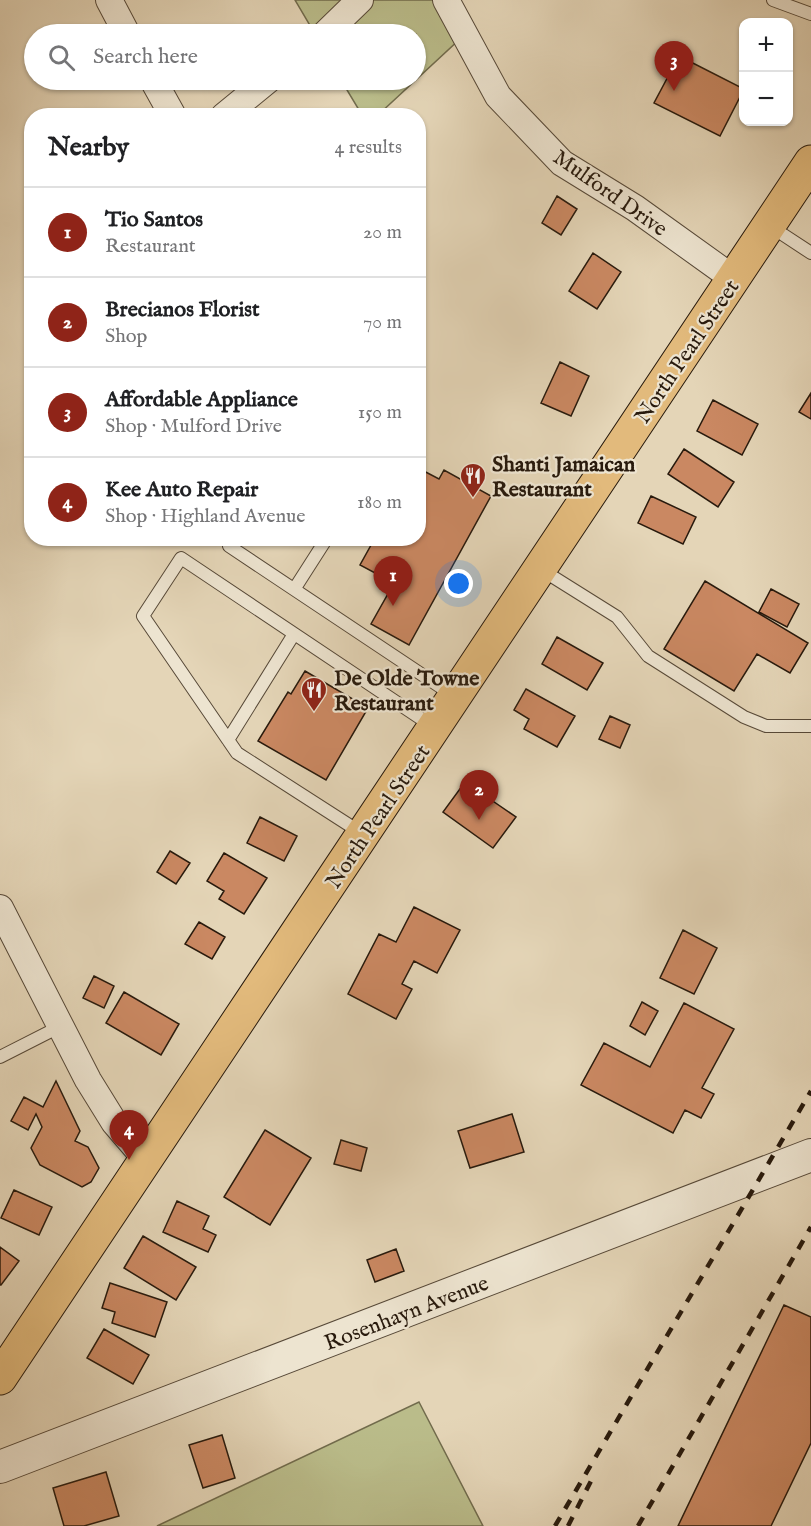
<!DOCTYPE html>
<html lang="en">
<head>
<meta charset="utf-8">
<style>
	:root { --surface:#fff; --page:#f6f6f6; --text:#202124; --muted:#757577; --line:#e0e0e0; --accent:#8f2418 }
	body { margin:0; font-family:"IM FELL English",serif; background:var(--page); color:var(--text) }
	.controls { position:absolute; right:18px; top:18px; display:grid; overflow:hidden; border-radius:12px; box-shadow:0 2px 4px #0004 }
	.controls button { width:54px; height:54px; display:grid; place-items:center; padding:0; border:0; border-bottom:2px solid var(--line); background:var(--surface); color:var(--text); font:30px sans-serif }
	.you { position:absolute; left:459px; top:584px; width:21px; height:21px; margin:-15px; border:4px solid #fff; border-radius:50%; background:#1a73e8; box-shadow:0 0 0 9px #1a73e833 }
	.badge { display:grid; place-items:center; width:39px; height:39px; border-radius:50%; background:var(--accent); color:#fff; font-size:20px; font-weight:700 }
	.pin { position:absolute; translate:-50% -50px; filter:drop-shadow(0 2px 3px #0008) }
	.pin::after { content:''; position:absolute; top:32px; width:21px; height:18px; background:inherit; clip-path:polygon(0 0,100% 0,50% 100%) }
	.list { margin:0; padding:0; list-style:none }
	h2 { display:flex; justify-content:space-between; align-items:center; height:78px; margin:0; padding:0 24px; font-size:26px }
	h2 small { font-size:20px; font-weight:400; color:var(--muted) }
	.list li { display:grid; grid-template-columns:39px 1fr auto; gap:18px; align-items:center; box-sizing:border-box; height:90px; padding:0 24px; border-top:2px solid var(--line) }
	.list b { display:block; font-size:22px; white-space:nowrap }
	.list p { margin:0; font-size:20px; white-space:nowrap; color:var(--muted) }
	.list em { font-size:20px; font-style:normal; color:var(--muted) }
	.icon { flex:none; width:33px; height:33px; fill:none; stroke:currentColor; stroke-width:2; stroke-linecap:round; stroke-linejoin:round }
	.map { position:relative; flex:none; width:811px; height:1526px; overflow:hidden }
	.search { position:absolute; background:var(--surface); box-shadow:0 2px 4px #0004; left:24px; top:24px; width:402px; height:66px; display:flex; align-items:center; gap:15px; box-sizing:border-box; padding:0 21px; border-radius:33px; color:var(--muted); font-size:22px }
	.panel { position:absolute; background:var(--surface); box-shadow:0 2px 4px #0004; left:24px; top:108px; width:402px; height:438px; border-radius:24px }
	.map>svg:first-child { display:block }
	.green { fill:#babc8a; stroke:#716b4c; stroke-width:1.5 }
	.building { fill:#ca8862; stroke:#281a0d; stroke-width:1.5 }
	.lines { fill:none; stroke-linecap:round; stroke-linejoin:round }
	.service-casing { stroke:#574938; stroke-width:14 }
	.minor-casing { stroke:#574938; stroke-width:28 }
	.tertiary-casing { stroke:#574938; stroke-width:34 }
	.primary-casing { stroke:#281a0d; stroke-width:35 }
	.service { stroke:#ede4d0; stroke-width:12 }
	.minor { stroke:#ede4d0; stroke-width:26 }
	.tertiary { stroke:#ede4d0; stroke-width:32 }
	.primary { stroke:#e2ba7c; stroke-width:33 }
	.rail { stroke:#281a0d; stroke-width:4.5; stroke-dasharray:10 10; stroke-linecap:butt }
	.labels { text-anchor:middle; stroke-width:4.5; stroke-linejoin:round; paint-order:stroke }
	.street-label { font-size:22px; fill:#281a0d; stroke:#ede4d0 }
	.poi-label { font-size:22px; font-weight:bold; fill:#281a0d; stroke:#ede4d0; text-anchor:start }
</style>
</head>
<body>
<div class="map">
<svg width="811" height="1526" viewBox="0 0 811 1526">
	<rect width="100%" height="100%" fill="#e4d5b7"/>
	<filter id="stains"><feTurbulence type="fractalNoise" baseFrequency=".00333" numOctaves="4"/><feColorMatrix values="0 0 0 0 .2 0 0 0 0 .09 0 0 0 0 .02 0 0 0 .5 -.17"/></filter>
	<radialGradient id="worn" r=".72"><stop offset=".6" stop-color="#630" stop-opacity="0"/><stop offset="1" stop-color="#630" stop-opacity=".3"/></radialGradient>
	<path class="green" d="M295 0H445L462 37 378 115H362L341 80H416V34H315Z
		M419 1402 483 1526H157Z"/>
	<path class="building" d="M679 56 744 89 720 136 654 103Z
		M557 196 577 209 561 235 542 223Z
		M593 253 621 272 597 309 569 291Z
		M560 362 589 376 571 416 541 403Z
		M811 393V419L799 412Z
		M713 400 758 424 742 455 697 431Z
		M684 449 734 482 718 507 668 474Z
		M418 468 439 479 444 470 491 496 409 645 371 624 394 583 360 565 375 538H418Z
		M651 496 696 517 683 544 638 523Z
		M705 581 808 643 790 673 757 654 734 691 664 649Z
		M771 589 799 604 787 627 759 612Z
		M557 637 603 663 587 690 542 664Z
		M305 671 368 708 326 780 258 741 288 692 291 694Z
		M526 689 575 716 557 747 524 729 529 719 514 710Z
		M610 716 630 725 620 748 599 739Z
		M465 782 516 817 493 848 443 812Z
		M260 817 297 836 284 861 247 843Z
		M170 851 190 863 176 884 157 872Z
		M224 853 267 878 244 914 219 899 224 891 207 881Z
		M414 907 460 930 437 973 414 961 402 984 412 989 396 1019 348 994 379 934 396 942Z
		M199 922 225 937 212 959 185 944Z
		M683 930 717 948 694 994 660 978Z
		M94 976 114 986 104 1008 83 998Z
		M124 992 179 1024 161 1055 106 1023Z
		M642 1002 658 1011 645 1035 630 1026Z
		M684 1003 734 1029 702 1088 714 1094 701 1118 685 1110 673 1133 581 1085 604 1043 650 1067Z
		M56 1081 80 1131 75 1141 88 1147 99 1168 91 1182 82 1187 40 1165 31 1148 42 1127 36 1114 28 1130 11 1121 24 1097 43 1107Z
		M512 1114 524 1152 470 1168 458 1131Z
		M265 1130 311 1158 270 1225 224 1197Z
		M341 1140 367 1148 361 1171 334 1164Z
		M14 1190 52 1207 39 1235 1 1218Z
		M177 1201 209 1216 203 1229 216 1235 208 1252 163 1232Z
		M143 1236 196 1267 176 1300 124 1268Z
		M0 1247 19 1261 1 1285H0Z
		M396 1249 404 1271 375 1282 367 1260Z
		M110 1283 167 1302 155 1337 112 1323 115 1312 102 1308Z
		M784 1305 811 1317V1443L771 1526H678Z
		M104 1329 149 1355 133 1384 87 1358Z
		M222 1435 235 1478 203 1488 189 1445Z
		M106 1472 119 1516 84 1526H64L53 1488Z"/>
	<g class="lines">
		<defs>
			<path id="service" d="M773 0 811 14
				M770 226 811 253
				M234 538 229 546 454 696
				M542 570 617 617 648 656 744 717 766 726H811
				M295 588 327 538
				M228 740 294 634
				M363 834 237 753 143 616 181 558 432 726
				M0 1057 61 1026"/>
			<path id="minor" d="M109 0 127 34
				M446 0 498 96 562 163 635 208 734 279
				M325 34 360 0
				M153 80 173 116
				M224 116 268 80
				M0 908 88 1080 114 1122 145 1158"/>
			<path id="tertiary" d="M0 1467 811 1155"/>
			<path id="primary" d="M0 1378 811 162"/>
		</defs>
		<use href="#service" class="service-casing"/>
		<use href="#minor" class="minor-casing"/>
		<use href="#tertiary" class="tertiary-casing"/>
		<use href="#primary" class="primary-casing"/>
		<use href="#service" class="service"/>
		<use href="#minor" class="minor"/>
		<use href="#tertiary" class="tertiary"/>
		<use href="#primary" class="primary"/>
		<path class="rail" d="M555 1526 811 1091
			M568 1526 591 1481
			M638 1526 811 1227"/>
	</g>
	<defs>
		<symbol id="restaurant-pin" viewBox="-11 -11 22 30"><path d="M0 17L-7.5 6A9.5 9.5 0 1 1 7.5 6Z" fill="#8f2418" stroke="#ede4d0"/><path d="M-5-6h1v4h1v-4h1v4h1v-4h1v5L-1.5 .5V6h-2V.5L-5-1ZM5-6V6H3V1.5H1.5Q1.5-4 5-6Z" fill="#fff"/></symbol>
	</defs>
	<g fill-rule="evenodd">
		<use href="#restaurant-pin" x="458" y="461" width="30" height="40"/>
		<use href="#restaurant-pin" x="299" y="675" width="30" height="40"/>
	</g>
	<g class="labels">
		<g class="street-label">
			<text transform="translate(611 192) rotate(35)" y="8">Mulford Drive</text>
			<text transform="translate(686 351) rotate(-56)" y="8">North Pearl Street</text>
			<text transform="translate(377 816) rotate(-56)" y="8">North Pearl Street</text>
			<text transform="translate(406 1312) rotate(-21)" y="8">Rosenhayn Avenue</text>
		</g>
		<g class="poi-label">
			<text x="492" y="471">Shanti Jamaican<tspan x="492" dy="25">Restaurant</tspan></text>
			<text x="334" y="685">De Olde Towne<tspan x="334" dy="25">Restaurant</tspan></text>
		</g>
	</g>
	<rect width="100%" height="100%" filter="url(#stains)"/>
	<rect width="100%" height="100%" fill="url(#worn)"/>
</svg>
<div class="controls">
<button>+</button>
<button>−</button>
</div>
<div class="you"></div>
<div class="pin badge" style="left:393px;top:606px">1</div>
<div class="pin badge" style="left:479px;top:820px">2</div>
<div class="pin badge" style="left:674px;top:91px">3</div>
<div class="pin badge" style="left:129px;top:1160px">4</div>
<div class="search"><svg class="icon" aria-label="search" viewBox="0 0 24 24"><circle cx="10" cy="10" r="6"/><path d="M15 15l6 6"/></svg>Search here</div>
<section class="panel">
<h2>Nearby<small>4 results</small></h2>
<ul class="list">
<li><span class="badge">1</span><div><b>Tio Santos</b><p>Restaurant</p></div><em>20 m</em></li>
<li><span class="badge">2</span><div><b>Brecianos Florist</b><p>Shop</p></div><em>70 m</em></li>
<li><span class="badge">3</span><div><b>Affordable Appliance</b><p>Shop · Mulford Drive</p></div><em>150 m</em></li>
<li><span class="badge">4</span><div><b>Kee Auto Repair</b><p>Shop · Highland Avenue</p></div><em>180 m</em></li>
</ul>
</section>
</div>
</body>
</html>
